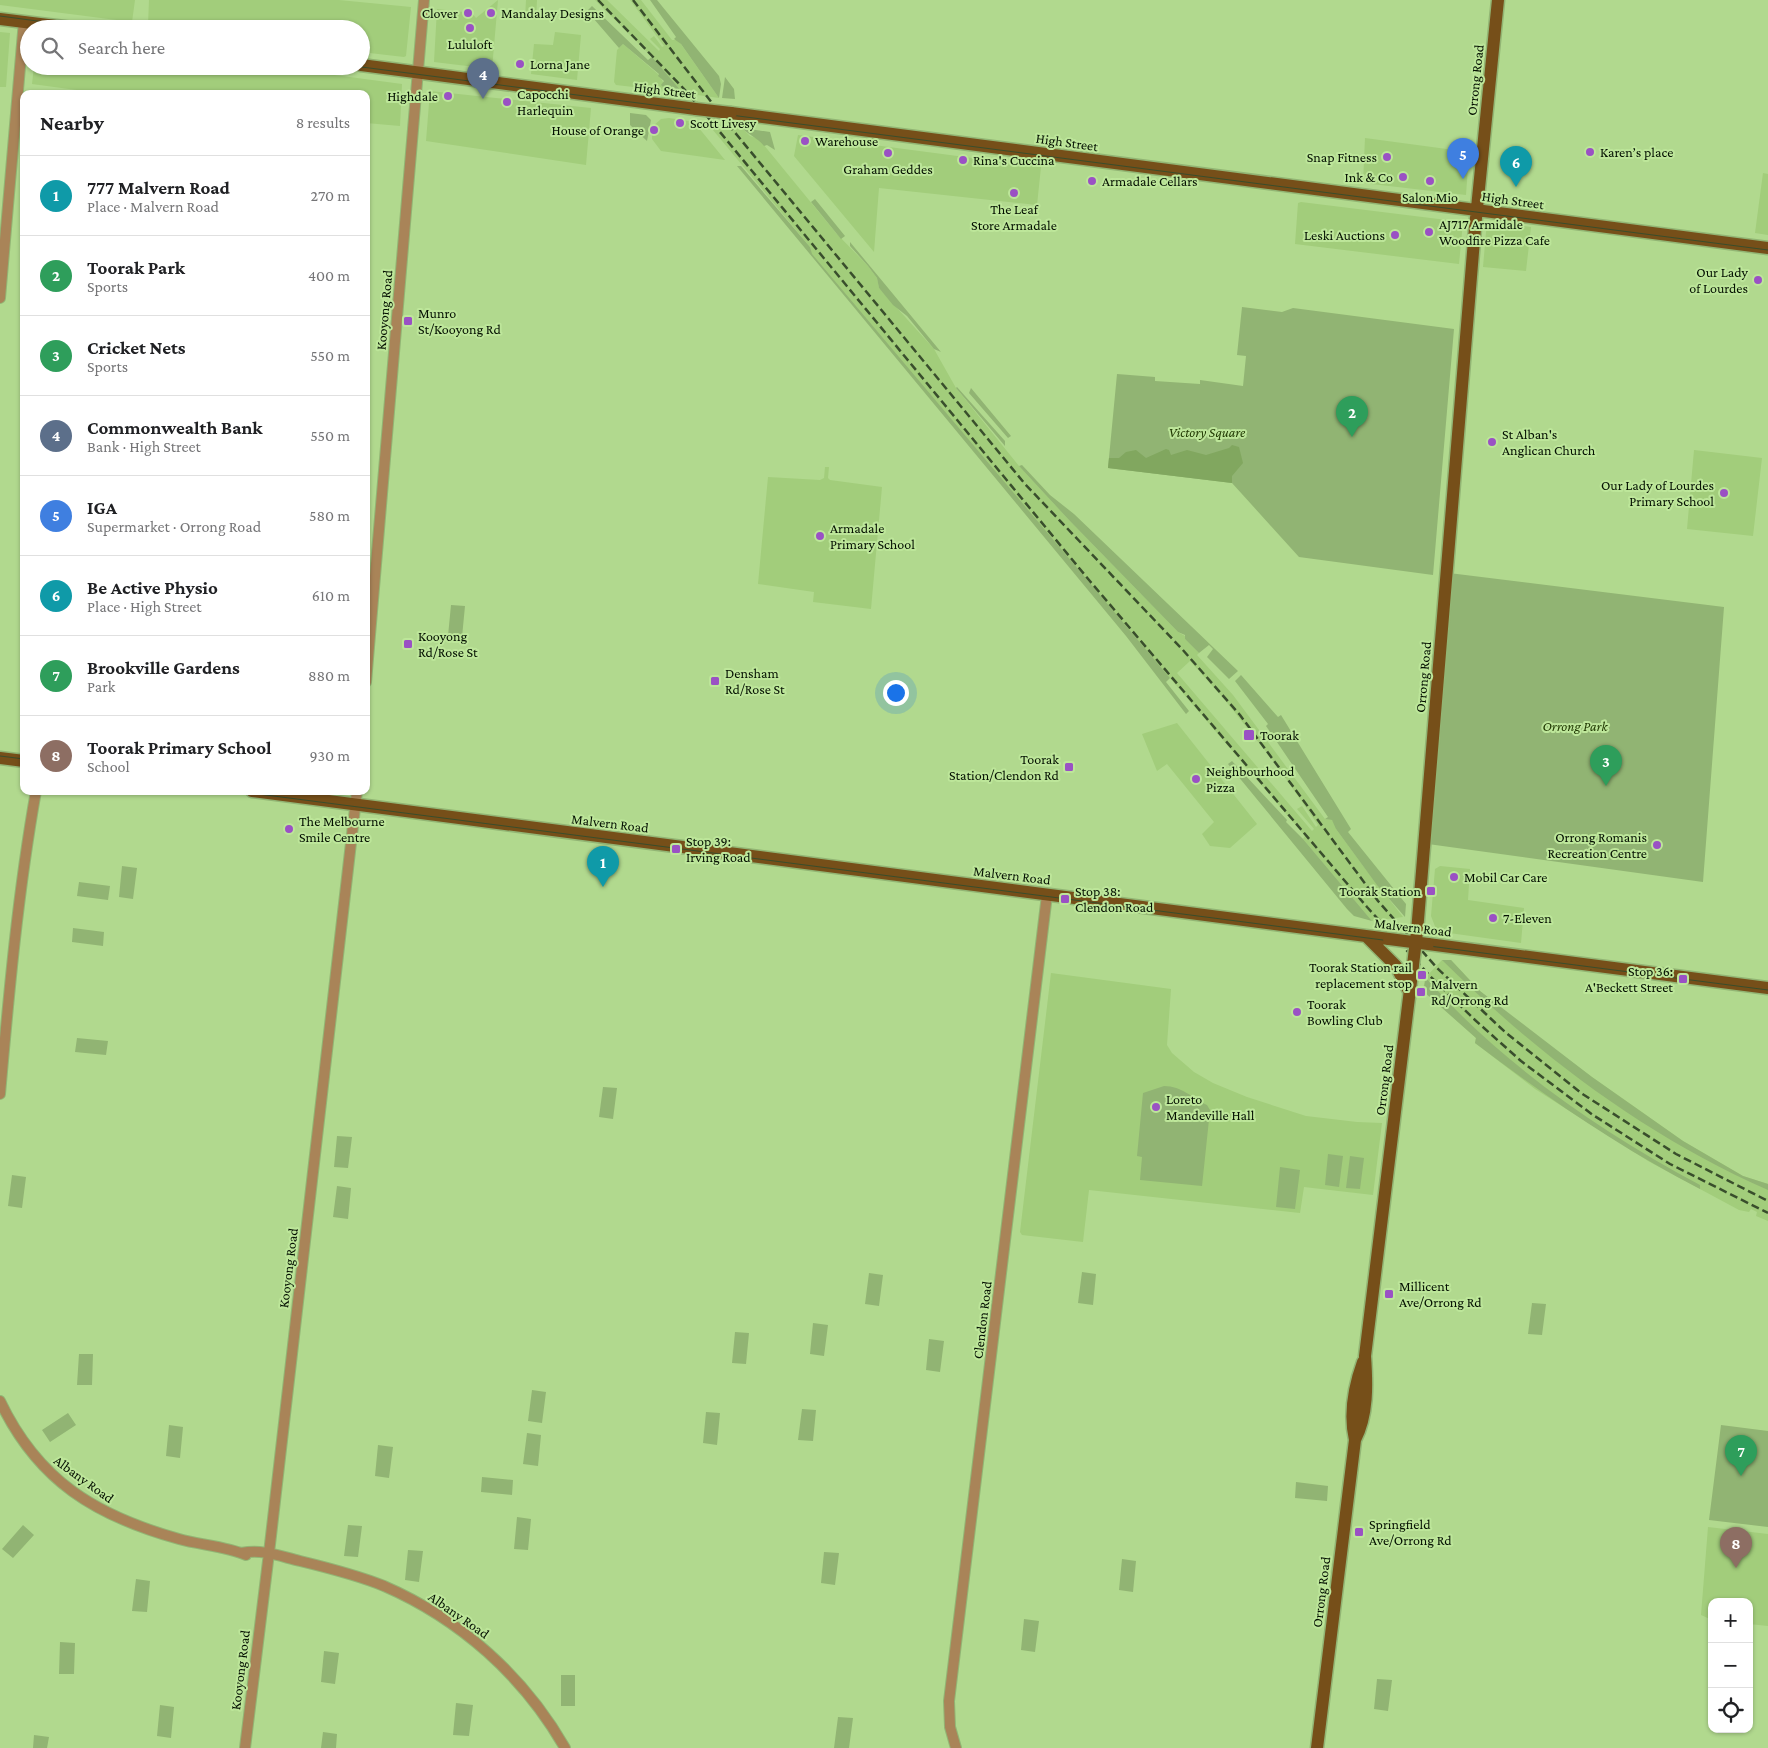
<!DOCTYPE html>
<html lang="en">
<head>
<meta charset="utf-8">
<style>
	:root { --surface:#fff; --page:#f6f6f6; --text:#202124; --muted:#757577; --line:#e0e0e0; --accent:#db2777 }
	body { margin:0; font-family:"Crimson Pro",serif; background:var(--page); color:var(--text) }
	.controls { position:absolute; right:15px; bottom:15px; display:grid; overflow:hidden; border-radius:10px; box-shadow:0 1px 4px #0004 }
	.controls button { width:45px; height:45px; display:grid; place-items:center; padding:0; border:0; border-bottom:1px solid var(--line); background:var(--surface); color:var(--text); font:25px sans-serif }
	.you { position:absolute; left:895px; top:692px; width:18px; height:18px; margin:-12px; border:4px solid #fff; border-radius:50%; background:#1a73e8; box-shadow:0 0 0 8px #1a73e833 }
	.badge { display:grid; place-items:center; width:32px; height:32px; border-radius:50%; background:var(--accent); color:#fff; font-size:16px; font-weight:700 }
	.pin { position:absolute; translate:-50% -41px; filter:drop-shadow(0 1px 2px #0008) }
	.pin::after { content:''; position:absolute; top:26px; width:18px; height:15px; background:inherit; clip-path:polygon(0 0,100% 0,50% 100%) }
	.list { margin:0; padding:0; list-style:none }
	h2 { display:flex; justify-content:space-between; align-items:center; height:65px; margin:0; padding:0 20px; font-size:21px }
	h2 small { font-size:16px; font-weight:400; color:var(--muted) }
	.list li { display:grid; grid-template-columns:32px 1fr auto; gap:15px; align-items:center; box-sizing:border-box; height:80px; padding:0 20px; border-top:1px solid var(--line) }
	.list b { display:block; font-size:19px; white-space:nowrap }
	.list p { margin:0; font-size:16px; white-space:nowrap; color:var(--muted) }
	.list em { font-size:16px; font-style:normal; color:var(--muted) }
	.icon { flex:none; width:28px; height:28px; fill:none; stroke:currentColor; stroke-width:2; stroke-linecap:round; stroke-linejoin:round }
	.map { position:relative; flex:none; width:1768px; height:1748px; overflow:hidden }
	.search { position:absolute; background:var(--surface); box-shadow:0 1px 4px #0004; left:20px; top:20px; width:350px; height:55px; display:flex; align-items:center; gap:12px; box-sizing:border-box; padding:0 18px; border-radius:28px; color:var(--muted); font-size:19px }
	.panel { position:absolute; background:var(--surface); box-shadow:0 1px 4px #0004; left:20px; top:90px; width:350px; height:705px; border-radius:10px }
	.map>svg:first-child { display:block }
	.built { fill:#a2cd7b; fill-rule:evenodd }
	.green { fill:#91b473 }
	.forest { fill:#81a75f }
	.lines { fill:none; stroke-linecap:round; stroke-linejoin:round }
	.minor-casing { stroke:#92b574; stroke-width:12 }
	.major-casing { stroke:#92b574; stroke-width:15 }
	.minor { stroke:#a98458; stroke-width:10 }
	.major { stroke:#764f19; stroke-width:12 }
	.tram { stroke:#394e2c; stroke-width:1 }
	.rail { stroke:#394e2c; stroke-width:2.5; stroke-dasharray:8 4; stroke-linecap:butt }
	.major-bridge-casing { stroke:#92b574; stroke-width:15; stroke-linecap:butt }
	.major-bridge { stroke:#764f19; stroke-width:12 }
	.poi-dot { fill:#9a51c4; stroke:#bde69a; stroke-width:2 }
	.labels { text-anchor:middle; stroke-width:4; stroke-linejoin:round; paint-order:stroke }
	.poi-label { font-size:14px; fill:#041000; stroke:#bde69a; text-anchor:start }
	.street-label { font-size:14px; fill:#041000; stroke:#bde69a }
	.park-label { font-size:14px; font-style:italic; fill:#213903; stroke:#bde69a }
</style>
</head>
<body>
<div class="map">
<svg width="1768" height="1748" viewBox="0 0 1768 1748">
	<rect width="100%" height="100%" fill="#b1d98e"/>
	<path class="built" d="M0 0H135L132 22 0 5Z
		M149 0H339L411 7 406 56 404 57 361 52V29H181L148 25Z
		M498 0 492 69 434 62 437 9 472 13 476 18Z
		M526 0H537L536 20 525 18Z
		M595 0H607L659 51 660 49 650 39 654 36 662 47 664 46 630 0H641L672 40H678L719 98 683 93 652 57Z
		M0 32 10 33 6 87H0Z
		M555 32 581 35 577 80 531 74 534 44 553 45Z
		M623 44 659 75 668 91 616 85 614 82 617 50Z
		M34 66H267L402 84 400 126 366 123V94H106L32 84Z
		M430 91 591 108 586 165 426 141Z
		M669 118 694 122 725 160 661 151 652 139V127L661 119Z
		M708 124 742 128 750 136 759 139 836 233 868 266 877 278 879 288 934 349 956 388 1019 466 1068 519 1178 632 1185 636V639L1199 653 1197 655 1233 695 1325 819 1332 820 1336 825V829L1364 867 1403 917 1372 921 1303 839 1305 836 1022 505 811 254 810 247ZM1190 661 1224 699 1275 763 1318 825 1316 827 1302 806 1297 809 1314 829 1312 831 1177 673Z
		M798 135 1041 167 1037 205 879 188 874 252 794 156Z
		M1365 138 1469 152 1466 195 1363 183Z
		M1763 173 1768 174V235L1755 233Z
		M1301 202 1463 222 1459 264 1295 244 1298 203Z
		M1487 221 1531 227 1526 271 1483 267Z
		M1694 450 1762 458 1753 536 1687 529Z
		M825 467H829L828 478 830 480 882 487 871 609 813 602 814 592 758 584 768 477 820 480 824 478Z
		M1177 723 1257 824 1230 848 1210 846 1202 834 1214 822 1167 764 1157 771 1142 734Z
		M1440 866 1470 869 1468 900 1524 908 1521 943 1442 932 1436 929 1431 916 1435 869Z
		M1442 960H1451L1480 991 1523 1026 1592 1077 1683 1141 1743 1176 1768 1184V1221L1756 1216 1757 1212 1751 1209 1749 1212 1739 1210 1648 1161 1535 1089 1475 1043 1476 1038 1423 991 1425 978Z
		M1051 973 1171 989 1167 1045 1172 1053 1194 1072 1213 1083 1247 1097 1306 1116 1357 1122 1382 1123 1373 1195 1304 1187 1300 1213 1089 1190 1083 1242 1022 1235 1020 1232Z
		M1708 1527 1768 1534V1626L1749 1624V1602H1712V1620L1701 1615Z"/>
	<path class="green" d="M650 0H657L719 76 721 84 719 98 681 44 674 39 676 37Z
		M592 6 648 60 652 57 683 93 668 91 661 85 664 81 658 76 659 74 623 44 619 48 587 11Z
		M725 77 734 89 735 99 722 98Z
		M630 113 646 115 651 120 647 141 630 125Z
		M742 128 770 132 775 150 767 145 764 146C758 138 750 136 742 128Z
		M737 166H741L810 247 812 254 1170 678 1166 682 1189 711 1186 714 1126 636Z
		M815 199 845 236 841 239 811 202Z
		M850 242 941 352 934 349 907 316 893 305 879 288 877 278 868 266 850 246Z
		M1242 307 1282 312 1293 308 1454 329 1433 575 1299 557 1232 483 1108 468 1117 374 1155 377V381L1200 384V380L1243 386 1246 356 1237 355Z
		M957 387 1005 441V446L956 388Z
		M971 388 1011 436 1008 438 969 393Z
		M1022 465 1050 495 1074 514 1238 671 1229 679 1207 657 1213 649 1209 645 1199 653 1185 639V635L1178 632 1068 519 1019 466Z
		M1449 573 1724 607 1703 882 1428 844Z
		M451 605 465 606 462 637 448 636Z
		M1241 675 1278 717 1281 715 1351 829 1348 832 1406 904 1405 917 1377 885 1336 829 1332 820 1325 819 1328 817 1266 726 1268 724 1235 681Z
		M1232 761 1287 820 1286 822 1303 839 1372 921 1354 916 1347 909 1228 764Z
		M122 866 137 868 133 899 119 897Z
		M79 882 110 886 108 900 77 896Z
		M73 928 104 932 103 946 72 942Z
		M1442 960H1451L1480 991 1592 1077 1683 1141 1743 1176 1768 1184V1190C1645 1136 1537 1054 1442 960Z
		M1426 978C1502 1064 1599 1131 1700 1185V1189C1620 1148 1546 1097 1475 1043L1476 1038 1423 991Z
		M77 1038 108 1041 106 1055 75 1052Z
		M1164 1086C1182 1086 1192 1098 1207 1105L1210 1110 1202 1186 1140 1180 1142 1157 1137 1156 1143 1093Z
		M603 1087 617 1088 613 1119 599 1117Z
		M337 1136 352 1137 348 1168 334 1167Z
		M1328 1154 1343 1156 1339 1187 1325 1185Z
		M1350 1156 1364 1158 1360 1189 1346 1188Z
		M1280 1167 1300 1170 1295 1209 1276 1207Z
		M12 1175 26 1177 22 1208 8 1206Z
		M337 1186 351 1188 348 1219 333 1217Z
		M1082 1272 1096 1274 1093 1305 1078 1303Z
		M869 1273 883 1275 879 1306 865 1304Z
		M1532 1303 1546 1304 1542 1335 1528 1334Z
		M813 1323 828 1325 824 1356 810 1354Z
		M735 1332 749 1333 746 1364 732 1363Z
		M929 1339 944 1341 940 1372 926 1370Z
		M79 1354H93L92 1385H77Z
		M532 1390 546 1392 542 1423 528 1421Z
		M802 1409 816 1410 813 1441 798 1440Z
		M706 1412 720 1413 717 1445 703 1443Z
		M68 1413 76 1425 50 1442 42 1430Z
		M169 1425 183 1427 180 1458 166 1456Z
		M1721 1425 1768 1431V1527L1709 1520Z
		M527 1433 541 1435 538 1466 523 1464Z
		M378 1445 393 1447 389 1478 375 1476Z
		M482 1477 513 1480 512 1495 481 1492Z
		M1296 1482 1328 1486 1327 1501 1295 1498Z
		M517 1517 531 1519 528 1550 514 1549Z
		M23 1525 34 1535 13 1558 2 1549Z
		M348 1525 362 1526 358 1557 344 1556Z
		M408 1550 423 1551 419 1582 405 1580Z
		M824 1552 839 1553 835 1585 821 1583Z
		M1122 1559 1136 1561 1133 1592 1119 1590Z
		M136 1579 150 1581 147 1612 132 1611Z
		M1024 1619 1039 1621 1035 1652 1021 1650Z
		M60 1642 75 1643 74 1674H59Z
		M324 1651 339 1653 335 1684 321 1682Z
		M561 1675H575V1706H561Z
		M1377 1679 1392 1680 1388 1711 1374 1709Z
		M456 1703 473 1705 469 1736 453 1735Z
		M160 1705 174 1707 171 1738 157 1736Z
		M838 1717 853 1718 849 1748H834Z
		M323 1732 337 1734 336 1748H321Z
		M34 1735 49 1737 47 1748H33Z"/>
	<path class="forest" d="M1232 445 1239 447 1243 463 1232 476V483L1108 468 1109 458H1119L1126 452 1136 450 1146 458 1166 449 1169 450 1171 455 1187 450 1206 455 1229 448Z"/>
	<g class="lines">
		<defs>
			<path id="minor" d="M0 298 24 21
				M366 682 424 0
				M0 1094C9 992 18 892 36 791
				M0 1401C38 1481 96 1516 179 1539 200 1545 226 1546 246 1555
				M241 1553C264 1549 279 1556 300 1561 329 1568 357 1575 384 1586 460 1619 524 1676 565 1748
				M245 1748 269 1553 357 791
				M956 1748 950 1727 949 1701 1047 895"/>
			<path id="major" d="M0 19 80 29
				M361 65 696 109
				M731 113 1768 248
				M0 758 24 761
				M252 791 1389 939
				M1417 932 1475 228 1498 0
				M1367 937 1396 966 1409 991
				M1428 944 1768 988
				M1355 1440C1368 1415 1367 1384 1365 1356L1413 965
				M1317 1748 1355 1440C1349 1414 1354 1387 1363 1362"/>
		</defs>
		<use href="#minor" class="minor-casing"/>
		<use href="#major" class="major-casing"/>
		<use href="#minor" class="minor"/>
		<use href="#major" class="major"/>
		<path class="tram" d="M0 16 97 29
			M354 66 1768 250
			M0 756 24 759
			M235 791 1768 990"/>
		<path class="rail" d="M598 0 687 92 1089 580 1367 907 1430 976 1475 1020 1521 1061 1593 1115 1670 1164 1768 1213
			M633 0 732 129 1025 484 1182 649 1240 715 1378 901 1437 968 1505 1032 1581 1093 1676 1154 1768 1201"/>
		<defs>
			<path id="major-bridge" d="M696 109 731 113
				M1389 939 1428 944
				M1413 965 1417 932"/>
		</defs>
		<use href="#major-bridge" class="major-bridge-casing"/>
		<use href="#major-bridge" class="major-bridge"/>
	</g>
	<g class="poi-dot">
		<circle cx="468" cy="13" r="5"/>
		<circle cx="491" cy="13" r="5"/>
		<circle cx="470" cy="28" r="5"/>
		<circle cx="520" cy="64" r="5"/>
		<circle cx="448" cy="96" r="5"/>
		<circle cx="507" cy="102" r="5"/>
		<circle cx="680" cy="123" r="5"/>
		<circle cx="654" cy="130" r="5"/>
		<circle cx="805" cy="141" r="5"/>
		<circle cx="1590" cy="152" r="5"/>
		<circle cx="888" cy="153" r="5"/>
		<circle cx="1387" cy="157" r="5"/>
		<circle cx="963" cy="160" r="5"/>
		<circle cx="1403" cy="177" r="5"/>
		<circle cx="1092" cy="181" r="5"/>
		<circle cx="1430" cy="181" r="5"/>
		<circle cx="1014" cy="193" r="5"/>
		<circle cx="1429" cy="232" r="5"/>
		<circle cx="1395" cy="235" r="5"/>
		<circle cx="1758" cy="280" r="5"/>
		<rect x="403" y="316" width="10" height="10" rx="2.5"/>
		<circle cx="1492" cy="442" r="5"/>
		<circle cx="1724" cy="493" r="5"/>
		<circle cx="820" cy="536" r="5"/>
		<rect x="403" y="639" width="10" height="10" rx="2.5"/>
		<rect x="710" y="676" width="10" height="10" rx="2.5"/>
		<rect x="1243" y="729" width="12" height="12" rx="2.5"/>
		<rect x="1064" y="762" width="10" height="10" rx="2.5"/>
		<circle cx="1196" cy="779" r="5"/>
		<circle cx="289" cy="829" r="5"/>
		<circle cx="1657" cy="845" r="5"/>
		<rect x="671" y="844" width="10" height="10" rx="2.5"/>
		<circle cx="1454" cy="877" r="5"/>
		<rect x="1426" y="886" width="10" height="10" rx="2.5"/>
		<rect x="1060" y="894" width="10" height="10" rx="2.5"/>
		<circle cx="1493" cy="918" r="5"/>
		<rect x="1417" y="970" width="10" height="10" rx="2.5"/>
		<rect x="1678" y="974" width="10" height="10" rx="2.5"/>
		<rect x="1416" y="987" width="10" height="10" rx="2.5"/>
		<circle cx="1297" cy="1012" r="5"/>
		<circle cx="1156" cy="1107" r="5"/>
		<rect x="1384" y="1289" width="10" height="10" rx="2.5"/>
		<rect x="1354" y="1527" width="10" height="10" rx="2.5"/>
	</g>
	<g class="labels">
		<g class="poi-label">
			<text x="458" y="18" text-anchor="end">Clover</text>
			<text x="501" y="18">Mandalay Designs</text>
			<text x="470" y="49" text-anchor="middle">Lululoft</text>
			<text x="530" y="69">Lorna Jane</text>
			<text x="517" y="99">Capocchi<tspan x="517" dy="16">Harlequin</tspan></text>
			<text x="438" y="101" text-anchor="end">Highdale</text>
			<text x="690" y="128">Scott Livesy</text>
			<text x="644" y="135" text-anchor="end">House of Orange</text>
			<text x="815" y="146">Warehouse</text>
			<text x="1600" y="157">Karen’s place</text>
			<text x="1377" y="162" text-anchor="end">Snap Fitness</text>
			<text x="973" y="165">Rina's Cuccina</text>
			<text x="888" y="174" text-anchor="middle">Graham Geddes</text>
			<text x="1393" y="182" text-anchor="end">Ink &amp; Co</text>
			<text x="1102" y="186">Armadale Cellars</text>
			<text x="1430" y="202" text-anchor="middle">Salon Mio</text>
			<text x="1014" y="214" text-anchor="middle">The Leaf<tspan x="1014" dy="16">Store Armadale</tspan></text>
			<text x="1439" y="229">AJ717 Armidale<tspan x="1439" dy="16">Woodfire Pizza Cafe</tspan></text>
			<text x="1385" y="240" text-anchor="end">Leski Auctions</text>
			<text x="1748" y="277" text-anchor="end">Our Lady<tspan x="1748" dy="16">of Lourdes</tspan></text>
			<text x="418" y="318">Munro<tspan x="418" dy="16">St/Kooyong Rd</tspan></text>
			<text x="1502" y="439">St Alban's<tspan x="1502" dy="16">Anglican Church</tspan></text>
			<text x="1714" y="490" text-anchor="end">Our Lady of Lourdes<tspan x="1714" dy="16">Primary School</tspan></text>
			<text x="830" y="533">Armadale<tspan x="830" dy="16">Primary School</tspan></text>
			<text x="418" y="641">Kooyong<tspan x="418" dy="16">Rd/Rose St</tspan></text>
			<text x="725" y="678">Densham<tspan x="725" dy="16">Rd/Rose St</tspan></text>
			<text x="1260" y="740">Toorak</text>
			<text x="1059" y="764" text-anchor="end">Toorak<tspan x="1059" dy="16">Station/Clendon Rd</tspan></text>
			<text x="1206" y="776">Neighbourhood<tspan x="1206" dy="16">Pizza</tspan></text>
			<text x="299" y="826">The Melbourne<tspan x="299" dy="16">Smile Centre</tspan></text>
			<text x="1647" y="842" text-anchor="end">Orrong Romanis<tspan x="1647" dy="16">Recreation Centre</tspan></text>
			<text x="686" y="846">Stop 39:<tspan x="686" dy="16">Irving Road</tspan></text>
			<text x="1464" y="882">Mobil Car Care</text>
			<text x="1075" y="896">Stop 38:<tspan x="1075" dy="16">Clendon Road</tspan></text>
			<text x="1421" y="896" text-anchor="end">Toorak Station</text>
			<text x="1503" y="923">7-Eleven</text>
			<text x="1412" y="972" text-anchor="end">Toorak Station rail<tspan x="1412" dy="16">replacement stop</tspan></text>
			<text x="1673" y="976" text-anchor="end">Stop 36:<tspan x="1673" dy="16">A'Beckett Street</tspan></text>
			<text x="1431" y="989">Malvern<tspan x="1431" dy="16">Rd/Orrong Rd</tspan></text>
			<text x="1307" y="1009">Toorak<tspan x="1307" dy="16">Bowling Club</tspan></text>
			<text x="1166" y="1104">Loreto<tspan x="1166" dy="16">Mandeville Hall</tspan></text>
			<text x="1399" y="1291">Millicent<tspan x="1399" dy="16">Ave/Orrong Rd</tspan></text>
			<text x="1369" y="1529">Springfield<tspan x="1369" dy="16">Ave/Orrong Rd</tspan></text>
		</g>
		<g class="street-label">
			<text transform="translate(1475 80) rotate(-84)" y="5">Orrong Road</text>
			<text transform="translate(665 90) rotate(7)" y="5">High Street</text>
			<text transform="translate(1067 142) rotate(8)" y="5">High Street</text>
			<text transform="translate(1513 200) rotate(8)" y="5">High Street</text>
			<text transform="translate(384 310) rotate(-85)" y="5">Kooyong Road</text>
			<text transform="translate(1423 677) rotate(-85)" y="5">Orrong Road</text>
			<text transform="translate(610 823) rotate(7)" y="5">Malvern Road</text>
			<text transform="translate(1012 875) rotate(7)" y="5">Malvern Road</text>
			<text transform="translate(1413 927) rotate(7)" y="5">Malvern Road</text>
			<text transform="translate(1384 1080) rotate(-83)" y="5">Orrong Road</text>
			<text transform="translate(288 1268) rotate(-83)" y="5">Kooyong Road</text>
			<text transform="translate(982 1320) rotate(-83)" y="5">Clendon Road</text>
			<text transform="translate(84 1479) rotate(36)" y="5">Albany Road</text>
			<text transform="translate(1321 1592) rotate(-83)" y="5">Orrong Road</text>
			<text transform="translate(459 1615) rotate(35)" y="5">Albany Road</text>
			<text transform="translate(240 1670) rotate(-83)" y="5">Kooyong Road</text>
		</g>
		<g class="park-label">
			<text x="1207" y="437">Victory Square</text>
			<text x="1575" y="731">Orrong Park</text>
		</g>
	</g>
</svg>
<div class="controls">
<button>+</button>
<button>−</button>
<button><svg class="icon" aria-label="locate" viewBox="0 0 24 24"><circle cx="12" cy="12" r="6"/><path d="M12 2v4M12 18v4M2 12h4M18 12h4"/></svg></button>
</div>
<div class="you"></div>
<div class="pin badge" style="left:603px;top:887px;background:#0f9aa8">1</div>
<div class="pin badge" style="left:1352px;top:437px;background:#2e9e5b">2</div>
<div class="pin badge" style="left:1606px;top:786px;background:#2e9e5b">3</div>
<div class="pin badge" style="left:483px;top:99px;background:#5c6f8a">4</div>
<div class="pin badge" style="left:1463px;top:179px;background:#3f7fe0">5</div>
<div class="pin badge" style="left:1516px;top:187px;background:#0f9aa8">6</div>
<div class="pin badge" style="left:1741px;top:1476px;background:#2e9e5b">7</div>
<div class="pin badge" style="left:1736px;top:1568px;background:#8d6e63">8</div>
<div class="search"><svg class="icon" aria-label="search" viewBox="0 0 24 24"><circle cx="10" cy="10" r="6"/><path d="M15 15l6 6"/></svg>Search here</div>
<section class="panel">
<h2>Nearby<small>8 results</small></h2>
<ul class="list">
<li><span class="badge" style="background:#0f9aa8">1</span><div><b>777 Malvern Road</b><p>Place · Malvern Road</p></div><em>270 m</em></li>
<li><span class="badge" style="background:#2e9e5b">2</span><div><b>Toorak Park</b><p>Sports</p></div><em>400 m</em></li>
<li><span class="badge" style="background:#2e9e5b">3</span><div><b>Cricket Nets</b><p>Sports</p></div><em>550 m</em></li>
<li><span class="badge" style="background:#5c6f8a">4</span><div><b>Commonwealth Bank</b><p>Bank · High Street</p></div><em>550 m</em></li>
<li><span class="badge" style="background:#3f7fe0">5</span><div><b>IGA</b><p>Supermarket · Orrong Road</p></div><em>580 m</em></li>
<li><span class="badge" style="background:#0f9aa8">6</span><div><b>Be Active Physio</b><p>Place · High Street</p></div><em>610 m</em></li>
<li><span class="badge" style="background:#2e9e5b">7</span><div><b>Brookville Gardens</b><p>Park</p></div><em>880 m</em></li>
<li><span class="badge" style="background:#8d6e63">8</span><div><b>Toorak Primary School</b><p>School</p></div><em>930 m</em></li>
</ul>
</section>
</div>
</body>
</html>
